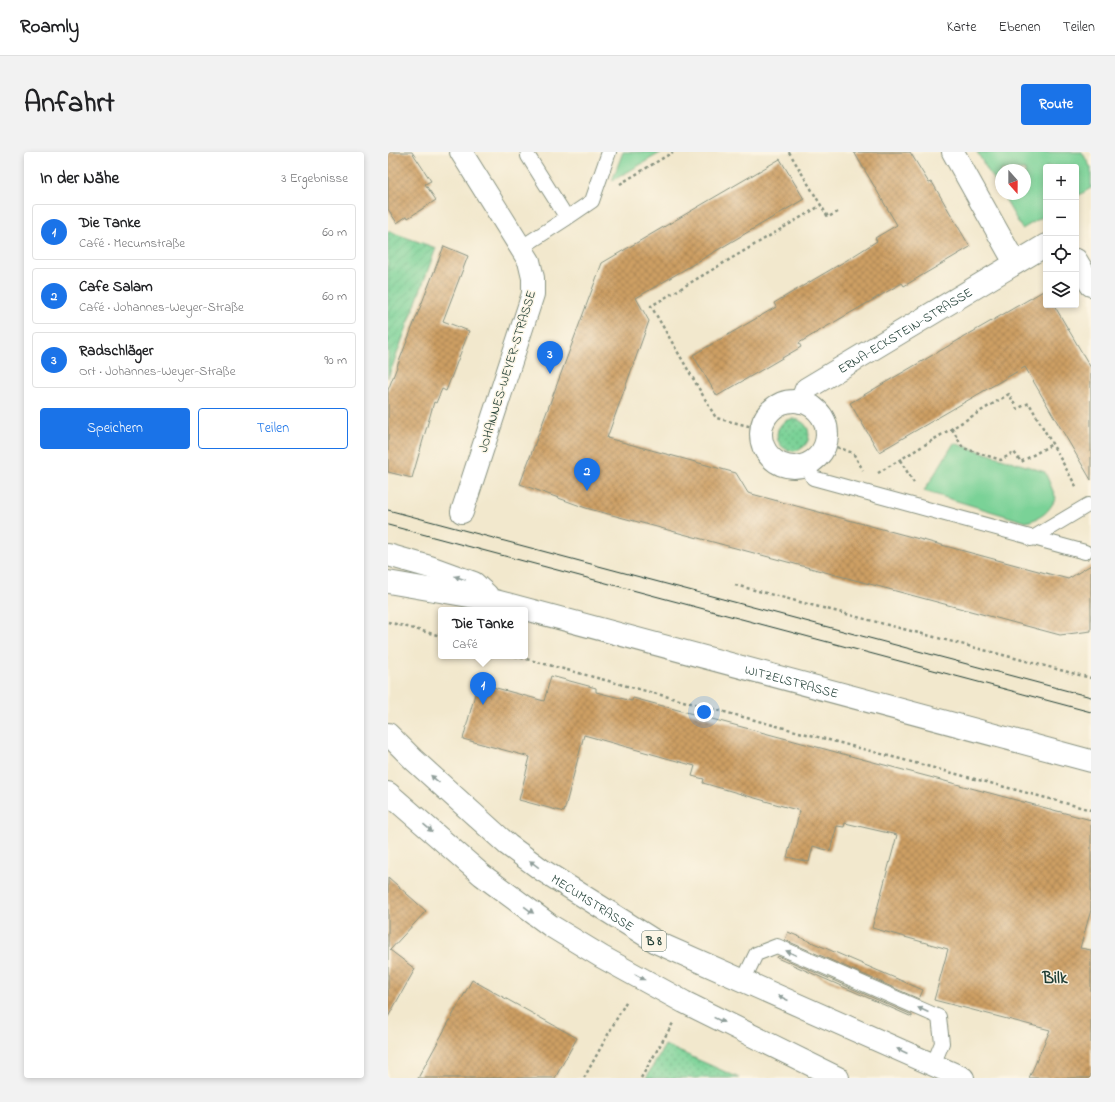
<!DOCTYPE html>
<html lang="de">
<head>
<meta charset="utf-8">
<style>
	:root { --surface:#fff; --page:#f2f2f2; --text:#202124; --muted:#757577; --line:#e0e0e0; --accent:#1a73e8 }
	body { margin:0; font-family:"Indie Flower",sans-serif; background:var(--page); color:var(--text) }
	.controls { position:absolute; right:12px; top:12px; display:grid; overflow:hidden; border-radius:4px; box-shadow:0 2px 6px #0003 }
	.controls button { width:36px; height:36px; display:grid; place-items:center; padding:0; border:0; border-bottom:1px solid var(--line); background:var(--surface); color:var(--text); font:20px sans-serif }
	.compass { position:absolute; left:607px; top:12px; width:36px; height:36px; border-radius:50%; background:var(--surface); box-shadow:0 2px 6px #0003; rotate:159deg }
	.you { position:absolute; left:316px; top:560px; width:14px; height:14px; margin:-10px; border:3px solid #fff; border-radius:50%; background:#1a73e8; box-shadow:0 0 0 6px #1a73e833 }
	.badge { display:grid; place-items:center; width:26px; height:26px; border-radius:50%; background:var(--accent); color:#fff; font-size:13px; font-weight:700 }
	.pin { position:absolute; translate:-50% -33px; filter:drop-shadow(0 1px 2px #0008) }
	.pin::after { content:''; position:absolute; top:21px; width:14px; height:12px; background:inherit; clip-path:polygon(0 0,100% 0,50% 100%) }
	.popup { position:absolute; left:50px; top:455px; width:90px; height:52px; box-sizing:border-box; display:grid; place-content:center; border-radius:4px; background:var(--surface); filter:drop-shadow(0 1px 3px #0005); font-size:13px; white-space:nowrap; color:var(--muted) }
	.popup b { font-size:15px; color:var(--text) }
	.popup::after { content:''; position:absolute; left:50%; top:100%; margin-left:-8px; border:8px solid transparent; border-top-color:var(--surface) }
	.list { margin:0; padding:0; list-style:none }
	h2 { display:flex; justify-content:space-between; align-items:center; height:52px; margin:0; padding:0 16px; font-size:17px }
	h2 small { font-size:13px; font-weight:400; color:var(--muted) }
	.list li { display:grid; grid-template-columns:26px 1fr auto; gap:12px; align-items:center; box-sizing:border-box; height:56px; margin:0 8px 8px; padding:0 8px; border:1px solid var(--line); border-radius:4px }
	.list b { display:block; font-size:15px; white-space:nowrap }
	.list p { margin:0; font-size:13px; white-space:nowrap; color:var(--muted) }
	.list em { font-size:13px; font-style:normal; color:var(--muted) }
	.actions { display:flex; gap:8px; padding:12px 16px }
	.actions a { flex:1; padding:9px 0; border:1px solid var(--accent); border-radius:4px; text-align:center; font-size:14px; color:var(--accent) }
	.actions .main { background:var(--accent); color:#fff }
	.icon { flex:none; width:22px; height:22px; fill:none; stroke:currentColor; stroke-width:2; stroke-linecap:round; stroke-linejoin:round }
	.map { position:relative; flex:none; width:703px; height:926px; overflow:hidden; border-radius:4px }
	header { display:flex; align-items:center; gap:24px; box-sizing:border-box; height:56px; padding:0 20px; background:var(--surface); border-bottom:1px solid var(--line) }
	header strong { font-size:19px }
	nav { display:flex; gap:22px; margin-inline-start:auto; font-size:14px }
	.intro { display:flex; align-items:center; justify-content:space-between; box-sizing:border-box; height:96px; padding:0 24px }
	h1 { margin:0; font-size:28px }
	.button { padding:10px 18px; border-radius:4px; background:var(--accent); color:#fff; font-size:14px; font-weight:700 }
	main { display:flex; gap:24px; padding:0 24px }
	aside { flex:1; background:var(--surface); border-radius:4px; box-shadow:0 2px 6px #0003 }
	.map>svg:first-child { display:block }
	.grass { fill:url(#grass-dots); stroke:#4c8866 }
	.park { fill:#7ad297; stroke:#4c8866 }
	.garden { fill:url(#garden-furrows); stroke:#4c8866 }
	.building { fill:url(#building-cross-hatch) }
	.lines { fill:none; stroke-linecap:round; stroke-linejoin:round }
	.lane-casing { stroke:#889280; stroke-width:16 }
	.street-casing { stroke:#889280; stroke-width:24 }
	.primary-casing { stroke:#889280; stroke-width:24 }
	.path { stroke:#889280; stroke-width:2.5; stroke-dasharray:3 3; stroke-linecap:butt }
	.lane { stroke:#fff; stroke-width:14 }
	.street { stroke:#fff; stroke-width:22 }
	.primary { stroke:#fff; stroke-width:22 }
	.tram { stroke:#1f3d34; stroke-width:1 }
	.oneway { fill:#8f9e9a }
	.labels { text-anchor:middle; stroke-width:3; stroke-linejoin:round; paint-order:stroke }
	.shield { fill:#fcf5e5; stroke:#617469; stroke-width:1 }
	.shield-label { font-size:12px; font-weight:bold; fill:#1f3d34 }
	.street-label { font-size:13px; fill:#1f3d34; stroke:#fcf5e5 }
	.district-label { font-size:17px; font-weight:bold; fill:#1f3d34; stroke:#fcf5e5 }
</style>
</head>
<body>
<header>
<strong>Roamly</strong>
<nav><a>Karte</a><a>Ebenen</a><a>Teilen</a></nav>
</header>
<div class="intro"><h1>Anfahrt</h1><a class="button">Route</a></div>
<main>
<aside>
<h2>In der Nähe<small>3 Ergebnisse</small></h2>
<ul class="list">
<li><span class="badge">1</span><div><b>Die Tanke</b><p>Café · Mecumstraße</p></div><em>60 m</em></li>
<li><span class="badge">2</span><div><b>Cafe Salam</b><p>Café · Johannes-Weyer-Straße</p></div><em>60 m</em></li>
<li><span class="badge">3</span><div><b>Radschläger</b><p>Ort · Johannes-Weyer-Straße</p></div><em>90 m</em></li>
</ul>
<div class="actions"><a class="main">Speichern</a><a>Teilen</a></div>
</aside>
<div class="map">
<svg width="703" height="926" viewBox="0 0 703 926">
	<defs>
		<pattern id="grass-dots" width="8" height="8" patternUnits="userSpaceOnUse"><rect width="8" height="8" fill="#7ad297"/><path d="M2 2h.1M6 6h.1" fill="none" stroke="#63ac7c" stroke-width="1.8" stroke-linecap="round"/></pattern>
		<pattern id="garden-furrows" width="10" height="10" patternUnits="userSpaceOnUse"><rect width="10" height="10" fill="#7ad297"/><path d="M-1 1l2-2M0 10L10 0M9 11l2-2" fill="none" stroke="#63ac7c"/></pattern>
		<pattern id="building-cross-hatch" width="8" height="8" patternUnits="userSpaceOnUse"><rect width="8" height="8" fill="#cd9f64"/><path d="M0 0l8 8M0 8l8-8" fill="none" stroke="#a68353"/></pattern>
	</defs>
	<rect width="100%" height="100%" fill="#fcf5e5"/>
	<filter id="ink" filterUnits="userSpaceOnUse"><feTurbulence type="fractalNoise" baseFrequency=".025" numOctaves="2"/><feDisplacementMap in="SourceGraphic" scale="8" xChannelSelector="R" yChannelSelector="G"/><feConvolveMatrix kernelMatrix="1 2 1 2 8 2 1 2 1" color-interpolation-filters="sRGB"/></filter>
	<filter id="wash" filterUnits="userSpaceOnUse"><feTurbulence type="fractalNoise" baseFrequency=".012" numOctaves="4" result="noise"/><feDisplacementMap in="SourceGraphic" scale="16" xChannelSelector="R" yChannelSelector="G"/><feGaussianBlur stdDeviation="0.9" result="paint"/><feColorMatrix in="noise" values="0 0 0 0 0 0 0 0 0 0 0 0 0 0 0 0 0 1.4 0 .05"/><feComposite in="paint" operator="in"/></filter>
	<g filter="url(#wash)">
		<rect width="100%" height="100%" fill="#f2e8cd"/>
		<path class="grass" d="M389 283a16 16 0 1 1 32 0a16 16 0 1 1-32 0Z
			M277 893 351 926H258Z"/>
		<path class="park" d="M235 0H274L224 29Z
			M589 0H694L703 16V36L688 45V15H658V63L634 77 614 42H637V18H613V41Z
			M566 291 657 320 668 346C660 361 654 366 638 370L536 339Z"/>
		<path class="garden" d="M0 79 48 96 0 226Z"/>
		<g id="blocks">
			<path class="building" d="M0 0H24L43 29 37 32 48 48 20 66 19 64 9 71 0 57Z
				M466 0H522L541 31 544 30 582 95 516 134 514 131 431 179 411 191 413 195 329 244 305 203 388 155 386 151 459 108 489 89 487 86 509 73Z
				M392 7 416 47 248 146 261 169 219 286 348 321 360 341 680 427 703 413V479L672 483 198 356 132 332 214 111Z
				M56 94 80 104 55 169 81 179 58 239 54 237 48 251 46 250 24 326 0 320V238Z
				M657 138 658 153H666L703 216V328L637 215 491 300 462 251Z
				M163 524 208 536V540L244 549 245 546 703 668V758L692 796 703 798V926H641L662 878 546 848 560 797 484 776 509 683 457 671 456 675 449 674 442 699 425 694 421 710 399 705 412 659 315 631 316 627 304 624 307 614 196 583 176 660 131 648 142 605 75 587 90 531 156 549Z
				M0 725 38 759 2 798 27 817 0 865Z
				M400 780 535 838 531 847 397 788Z
				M390 804 524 863V865L389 806Z
				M84 828 189 886 167 926H30Z"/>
		</g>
	</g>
	<g filter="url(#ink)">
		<use href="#blocks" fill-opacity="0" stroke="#889280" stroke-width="1"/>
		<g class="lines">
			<defs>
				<path id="lane" d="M179 66 204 49 221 0
					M134 95 179 66 140 4
					M419 313 425 326 697 400
					M643 387 700 353
					M355 829 368 802 389 794 551 865 554 891 545 913"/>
				<g id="street">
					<path d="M73 0 141 109 145 126V142L74 360"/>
					<path d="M565 0 627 111"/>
					<path d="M688 108 703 133"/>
					<circle cx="406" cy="282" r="33"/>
					<path id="s1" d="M413 250 418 237 658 93"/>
					<path d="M0 403 42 415 86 431 99 443"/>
					<path id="s2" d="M0 430 104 448 703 609"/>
				</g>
				<g id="primary">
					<path id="s3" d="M0 582 26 608 120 693 154 718 270 791 575 926"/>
					<path d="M0 641 94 723 163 774 214 805 296 850 450 926"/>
				</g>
			</defs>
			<use href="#lane" class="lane-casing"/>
			<use href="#street" class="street-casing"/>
			<use href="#primary" class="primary-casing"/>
			<path class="path" d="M401 0 440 65 450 60
				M232 32 285 0
				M373 277 328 266 263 154 432 54
				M564 277 575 296 613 308 626 300 633 310 664 292
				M438 291 465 301 475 318
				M512 308 526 331
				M490 321 621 242 629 257 641 251 689 336
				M347 433 703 526
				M0 470 53 484
				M127 504 703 658
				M196 926 239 848
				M253 926 285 871"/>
			<use href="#lane" class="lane"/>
			<use href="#street" class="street"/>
			<use href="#primary" class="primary"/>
			<path class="tram" d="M0 358 703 545
				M0 373 703 560"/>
		</g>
		<defs><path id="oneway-solid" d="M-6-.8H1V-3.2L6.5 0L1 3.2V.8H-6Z"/></defs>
		<g class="oneway">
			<use href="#oneway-solid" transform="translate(72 426) rotate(-160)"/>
			<use href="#oneway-solid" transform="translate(47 627) rotate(-138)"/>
			<use href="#oneway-solid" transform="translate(40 676) rotate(41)"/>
			<use href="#oneway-solid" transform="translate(146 712) rotate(-144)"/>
			<use href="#oneway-solid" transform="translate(141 758) rotate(36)"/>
			<use href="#oneway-solid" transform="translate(403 801) rotate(-156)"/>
			<use href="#oneway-solid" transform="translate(252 825) rotate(29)"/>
			<use href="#oneway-solid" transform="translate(395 846) rotate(-156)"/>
			<use href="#oneway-solid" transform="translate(535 858) rotate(-156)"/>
			<use href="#oneway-solid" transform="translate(331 868) rotate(26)"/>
			<use href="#oneway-solid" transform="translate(514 899) rotate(-156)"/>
		</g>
	</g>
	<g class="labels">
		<rect class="shield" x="254" y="779" width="24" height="20" rx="3"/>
		<g class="shield-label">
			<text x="266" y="793">B 8</text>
		</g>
		<g class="street-label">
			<text dy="5" stroke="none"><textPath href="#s1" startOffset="129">ERNA-ECKSTEIN-STRASSE</textPath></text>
			<text transform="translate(118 219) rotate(-73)" y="5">JOHANNES-WEYER-STRASSE</text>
			<text dy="5" stroke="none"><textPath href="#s2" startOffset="416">WITZELSTRASSE</textPath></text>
			<text dy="5" stroke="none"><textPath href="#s3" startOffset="266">MECUMSTRASSE</textPath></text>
		</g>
		<g class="district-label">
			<text x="667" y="831">Bilk</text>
		</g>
	</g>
</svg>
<div class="controls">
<button>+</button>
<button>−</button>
<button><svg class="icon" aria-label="locate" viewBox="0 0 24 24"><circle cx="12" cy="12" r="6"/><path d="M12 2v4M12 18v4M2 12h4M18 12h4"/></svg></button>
<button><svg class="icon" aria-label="layers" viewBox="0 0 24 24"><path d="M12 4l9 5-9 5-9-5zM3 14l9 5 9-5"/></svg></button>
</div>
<svg class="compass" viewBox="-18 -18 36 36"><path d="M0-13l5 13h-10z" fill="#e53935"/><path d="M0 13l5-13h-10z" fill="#757577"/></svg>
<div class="you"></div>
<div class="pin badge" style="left:95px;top:553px">1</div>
<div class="popup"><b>Die Tanke</b>Café</div>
<div class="pin badge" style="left:199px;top:339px">2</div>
<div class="pin badge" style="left:162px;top:222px">3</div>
</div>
</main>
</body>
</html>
